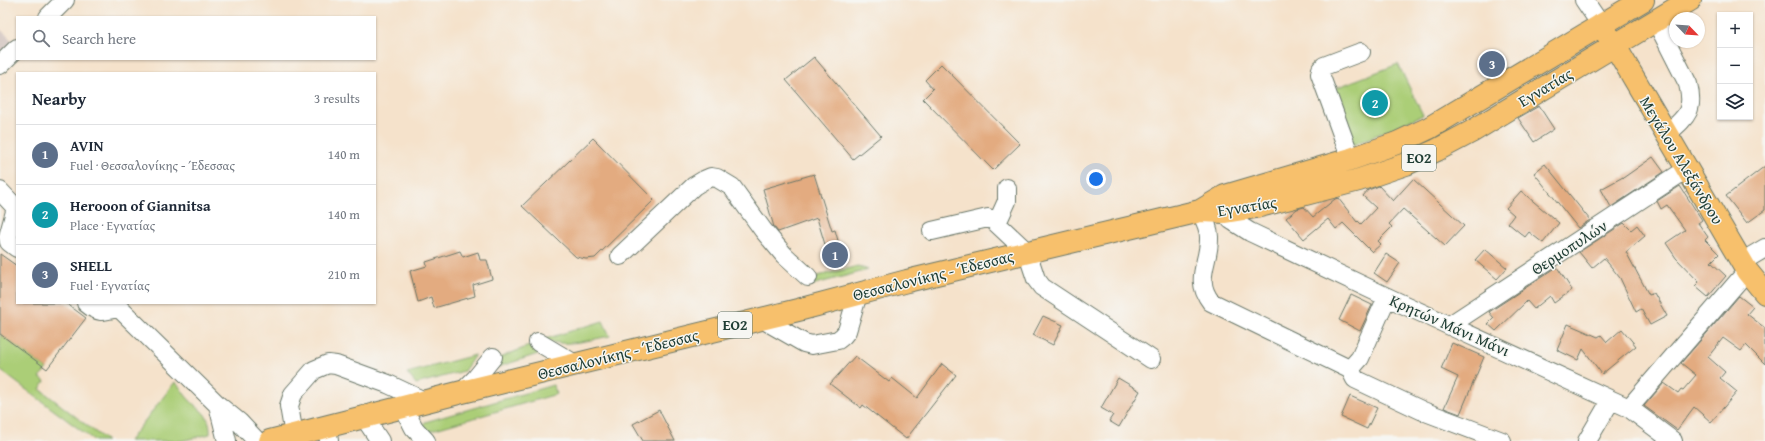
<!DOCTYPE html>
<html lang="en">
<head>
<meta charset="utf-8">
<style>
	:root { --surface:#fff; --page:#f6f6f7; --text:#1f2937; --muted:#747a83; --line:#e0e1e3; --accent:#1f6fb2 }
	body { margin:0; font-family:"Gentium Book Plus",serif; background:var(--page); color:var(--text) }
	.controls { position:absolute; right:12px; top:12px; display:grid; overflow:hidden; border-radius:0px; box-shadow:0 1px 3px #0004 }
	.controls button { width:36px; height:36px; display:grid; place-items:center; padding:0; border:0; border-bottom:1px solid var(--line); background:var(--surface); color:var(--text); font:20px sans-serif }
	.compass { position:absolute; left:1669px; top:12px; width:36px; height:36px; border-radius:50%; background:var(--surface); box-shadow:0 1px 3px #0004; rotate:115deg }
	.you { position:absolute; left:1096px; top:179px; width:14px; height:14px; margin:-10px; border:3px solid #fff; border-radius:50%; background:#1a73e8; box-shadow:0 0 0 6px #1a73e833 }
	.badge { display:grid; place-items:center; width:26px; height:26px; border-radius:50%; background:var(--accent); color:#fff; font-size:13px; font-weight:700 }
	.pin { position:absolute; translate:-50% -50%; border:2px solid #fff; box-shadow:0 1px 4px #0006 }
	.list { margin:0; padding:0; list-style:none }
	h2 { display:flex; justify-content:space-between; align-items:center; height:52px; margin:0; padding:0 16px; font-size:17px }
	h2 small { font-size:13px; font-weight:400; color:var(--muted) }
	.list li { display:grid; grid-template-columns:26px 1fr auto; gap:12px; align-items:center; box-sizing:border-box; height:60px; padding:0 16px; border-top:1px solid var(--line) }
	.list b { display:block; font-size:15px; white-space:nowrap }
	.list p { margin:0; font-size:13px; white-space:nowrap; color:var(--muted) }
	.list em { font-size:13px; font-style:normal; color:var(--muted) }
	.icon { flex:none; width:22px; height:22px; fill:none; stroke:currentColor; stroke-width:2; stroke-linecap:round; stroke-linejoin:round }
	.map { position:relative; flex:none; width:1765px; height:441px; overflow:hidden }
	.search { position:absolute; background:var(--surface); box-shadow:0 1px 3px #0004; left:16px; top:16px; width:360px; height:44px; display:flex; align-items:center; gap:10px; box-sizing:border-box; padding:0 14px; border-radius:0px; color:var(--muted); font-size:15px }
	.panel { position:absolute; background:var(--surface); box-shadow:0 1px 3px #0004; left:16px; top:72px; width:360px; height:232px; border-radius:0px }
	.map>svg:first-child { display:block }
	.industrial { fill:#cfc0bb }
	.green { fill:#abce77; stroke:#658656 }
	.building { fill:#e3ab80 }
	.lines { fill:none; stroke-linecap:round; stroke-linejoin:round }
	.minor-casing { stroke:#6a7769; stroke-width:20 }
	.major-casing { stroke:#6a7769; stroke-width:24 }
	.highway-casing { stroke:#6a7769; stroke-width:24 }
	.minor { stroke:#fff; stroke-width:18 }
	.major { stroke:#f7c06c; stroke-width:22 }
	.highway { stroke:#f7c06c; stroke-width:22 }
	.labels { text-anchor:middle; stroke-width:3; stroke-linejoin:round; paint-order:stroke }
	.shield { fill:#f6f6f2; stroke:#60746d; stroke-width:1 }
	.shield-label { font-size:15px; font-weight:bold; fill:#1f3d34 }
	.street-label { font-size:16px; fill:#1f3d34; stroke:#f6f6f2 }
</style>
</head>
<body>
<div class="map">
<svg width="1765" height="441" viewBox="0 0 1765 441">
	<rect width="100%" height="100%" fill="#f6f6f2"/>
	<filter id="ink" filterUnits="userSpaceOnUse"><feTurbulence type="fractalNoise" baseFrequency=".025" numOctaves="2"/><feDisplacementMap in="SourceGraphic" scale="8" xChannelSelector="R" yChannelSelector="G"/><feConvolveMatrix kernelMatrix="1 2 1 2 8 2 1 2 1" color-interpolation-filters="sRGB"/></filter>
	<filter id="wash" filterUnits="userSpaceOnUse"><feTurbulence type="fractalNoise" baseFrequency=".012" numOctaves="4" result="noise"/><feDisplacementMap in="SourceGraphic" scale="16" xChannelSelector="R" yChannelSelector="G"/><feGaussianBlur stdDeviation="0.9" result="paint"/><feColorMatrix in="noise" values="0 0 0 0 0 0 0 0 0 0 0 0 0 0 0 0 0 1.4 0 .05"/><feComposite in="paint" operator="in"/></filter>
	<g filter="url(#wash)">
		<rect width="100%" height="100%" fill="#f5e2cb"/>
		<path class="industrial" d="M0 29 15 43 0 57Z"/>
		<path class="green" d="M1398 64 1423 115 1351 146 1333 89Z
			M858 266 868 270 812 285 818 276Z
			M603 321 610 336C584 341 568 347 542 340Z
			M0 334 47 369 39 377 45 381 40 389 107 441H95L0 370Z
			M529 346 538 354 495 368 499 358Z
			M475 355 464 371 416 384 407 373Z
			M175 382C180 386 182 391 186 396 198 411 211 412 210 434L181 441H129Z
			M553 385 557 394 425 432 422 427 425 422Z"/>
		<g id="blocks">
			<path class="building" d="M814 57 881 136 853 159 786 80Z
				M941 64 1020 144 993 170 923 99 933 89 925 80Z
				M1539 106 1554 129 1534 142 1518 118Z
				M593 138 654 200 595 258 586 259 576 257 522 206Z
				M1653 157 1664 172 1611 207 1601 189 1623 177V178Z
				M1545 164 1590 220 1578 228 1534 173Z
				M1765 166V210L1747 223 1726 196Z
				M814 174 832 231 835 230 843 258 830 261 817 218 778 232 774 227 763 189Z
				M1413 179 1464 226 1445 246 1403 209 1389 224 1392 227 1378 241 1381 244 1372 252 1343 223 1336 229 1328 219 1304 239 1286 218 1297 209 1304 207 1313 217 1335 199 1338 198 1357 222 1358 221 1361 224 1376 208 1363 196 1368 190 1379 186 1393 201Z
				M1680 186 1702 220 1698 223 1708 237 1705 240 1719 254 1711 262 1726 276 1708 297 1695 286 1699 282 1676 258 1666 243 1685 230 1667 205 1661 209 1657 201Z
				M1521 191 1559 223 1543 243 1529 232 1525 237 1508 223 1514 215 1506 208Z
				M1624 223 1631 230 1637 225 1645 236 1626 252 1649 295 1654 293 1667 316 1650 325 1641 309 1636 312 1620 278 1604 258 1592 268 1579 252Z
				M1485 249 1507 268 1497 279 1475 260Z
				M460 251 463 257 478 252 480 260H487L492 279 473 285 475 296 434 308 431 297 418 302 410 271 427 266 426 262Z
				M0 254 17 266V303H66L86 318 47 369 0 334Z
				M1386 254 1400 263 1387 282 1374 273Z
				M1557 267 1572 290 1554 303 1550 296 1534 309 1527 301 1496 331 1488 324 1494 318 1489 312Z
				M1351 295 1372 305 1360 331 1339 320Z
				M1739 296 1753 307 1747 314 1765 328V364L1746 345 1741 351 1723 338 1708 357 1725 372 1720 378 1737 392 1711 422 1694 407 1677 430 1644 406 1664 383 1678 393 1681 389 1683 390 1696 375 1681 363Z
				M1043 316 1063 325 1053 345 1033 335Z
				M1568 324 1598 337 1601 335 1607 342 1622 329 1636 346 1602 374 1583 349 1578 360 1557 350Z
				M1452 343 1484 357 1460 414 1444 408 1458 377 1441 369Z
				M855 356 889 382 892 378 917 398 942 364 956 375 906 439 863 405 861 408 830 384Z
				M1118 378 1140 391 1119 427 1109 421 1113 415 1101 408Z
				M1350 396 1377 408 1367 429 1341 417Z
				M659 410 675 441H643L633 424Z"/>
		</g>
	</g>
	<g filter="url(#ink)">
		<use href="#blocks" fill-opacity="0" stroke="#6a7769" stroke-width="1"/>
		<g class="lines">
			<defs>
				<path id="minor" d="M1584 0 1601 25
					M48 17 65 0
					M1656 21 1688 84C1695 111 1686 117 1667 134
					M0 65 17 48
					M1351 159 1320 74 1321 69 1324 66 1361 52
					M0 191 17 209
					M16 208 8 237 9 242 17 248
					M1200 211C1204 219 1209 227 1209 237 1210 262 1193 279 1211 302L1347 368 1352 367 1360 358 1387 297
					M1225 212 1231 220 1250 232 1387 297 1629 408 1673 441
					M997 223 1007 201V188
					M932 231 988 218 993 220 1027 252 1036 279 1042 287 1151 359
					M620 256 694 186 704 180 711 177 717 178 732 187 763 230 784 255 808 277
					M1743 261 1765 248
					M86 303C99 314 103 312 119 307
					M114 303 218 405 239 422 257 441
					M762 319 804 343 812 345 838 340 843 336 847 331 858 294
					M1450 325 1687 169
					M538 342 575 364
					M1349 367 1355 379 1423 411 1502 441
					M462 392 476 378 493 357
					M218 405 227 441
					M403 407 414 428 426 441
					M1629 408 1747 271
					M364 417 380 441
					M327 427 329 441
					M294 435 289 406 293 394 314 370 328 364 336 365 388 384 424 401
					M1587 441 1611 400"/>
				<path id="major" d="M1601 25 1615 46 1747 271 1765 293"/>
				<path id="highway" d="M1200 211 1225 212 1256 207 1359 180 1406 164 1437 150 1471 132 1690 0
					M270 441 462 392 798 310 907 281 1200 211 1225 196 1351 159 1397 143 1429 128 1643 0"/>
			</defs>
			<use href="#minor" class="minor-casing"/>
			<use href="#major" class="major-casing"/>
			<use href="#highway" class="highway-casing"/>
			<use href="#minor" class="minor"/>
			<use href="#major" class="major"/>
			<use href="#highway" class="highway"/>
		</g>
	</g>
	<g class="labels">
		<g class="shield">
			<rect x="1402" y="145" width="34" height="26" rx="3"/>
			<rect x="718" y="312" width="34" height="26" rx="3"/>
		</g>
		<g class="shield-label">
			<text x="1419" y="163">ΕΟ2</text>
			<text x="735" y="330">ΕΟ2</text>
		</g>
		<g class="street-label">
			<text transform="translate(1545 87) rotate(-31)" y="6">Εγνατίας</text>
			<text transform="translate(1682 160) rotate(59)" y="6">Μεγάλου Αλεξάνδρου</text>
			<text transform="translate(1247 206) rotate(-9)" y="6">Εγνατίας</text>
			<text transform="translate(1569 247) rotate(-33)" y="6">Θερμοπυλών</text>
			<text transform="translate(933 275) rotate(-14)" y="6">Θεσσαλονίκης - Έδεσσας</text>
			<text transform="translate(1450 325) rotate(24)" y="6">Κρητών Μάνι Μάνι</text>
			<text transform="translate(618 354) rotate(-14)" y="6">Θεσσαλονίκης - Έδεσσας</text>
		</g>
	</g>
</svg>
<div class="controls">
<button>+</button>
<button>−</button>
<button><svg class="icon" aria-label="layers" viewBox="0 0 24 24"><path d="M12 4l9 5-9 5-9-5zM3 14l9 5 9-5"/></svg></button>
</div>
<svg class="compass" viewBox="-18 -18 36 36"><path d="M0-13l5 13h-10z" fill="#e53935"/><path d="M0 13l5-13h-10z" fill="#747a83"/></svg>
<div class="you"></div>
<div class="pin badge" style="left:835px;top:255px;background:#5c6f8a">1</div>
<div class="pin badge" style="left:1375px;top:103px;background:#0f9aa8">2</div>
<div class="pin badge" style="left:1492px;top:64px;background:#5c6f8a">3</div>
<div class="search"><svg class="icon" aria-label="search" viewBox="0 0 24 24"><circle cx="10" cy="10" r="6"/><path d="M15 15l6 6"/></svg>Search here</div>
<section class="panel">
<h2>Nearby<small>3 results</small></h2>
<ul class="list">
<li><span class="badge" style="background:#5c6f8a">1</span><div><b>AVIN</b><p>Fuel · Θεσσαλονίκης - Έδεσσας</p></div><em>140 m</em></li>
<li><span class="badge" style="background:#0f9aa8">2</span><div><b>Herooon of Giannitsa</b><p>Place · Εγνατίας</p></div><em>140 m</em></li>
<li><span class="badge" style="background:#5c6f8a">3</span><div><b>SHELL</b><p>Fuel · Εγνατίας</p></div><em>210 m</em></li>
</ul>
</section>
</div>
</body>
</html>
